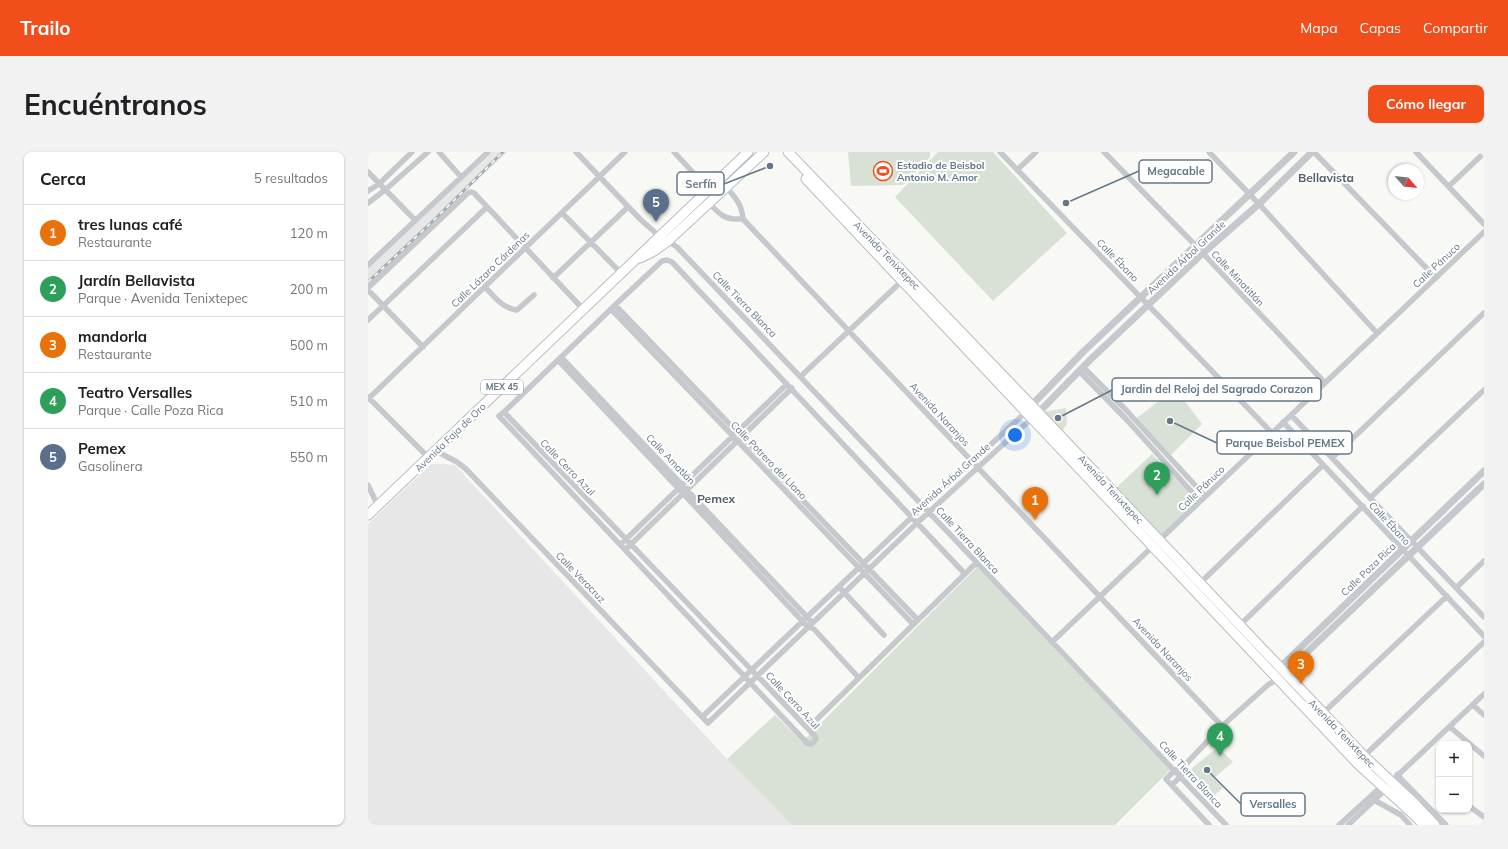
<!DOCTYPE html>
<html lang="es">
<head>
<meta charset="utf-8">
<style>
	:root { --surface:#fff; --page:#f2f2f2; --text:#202124; --muted:#757577; --line:#e0e0e0; --accent:#f14e1c }
	body { margin:0; font-family:Mulish,sans-serif; background:var(--page); color:var(--text) }
	.controls { position:absolute; right:12px; bottom:12px; display:grid; overflow:hidden; border-radius:8px; box-shadow:0 1px 3px #0004 }
	.controls button { width:36px; height:36px; display:grid; place-items:center; padding:0; border:0; border-bottom:1px solid var(--line); background:var(--surface); color:var(--text); font:20px sans-serif }
	.compass { position:absolute; left:1020px; top:12px; width:36px; height:36px; border-radius:50%; background:var(--surface); box-shadow:0 1px 3px #0004; rotate:118deg }
	.you { position:absolute; left:647px; top:283px; width:14px; height:14px; margin:-10px; border:3px solid #fff; border-radius:50%; background:#1a73e8; box-shadow:0 0 0 6px #1a73e833 }
	.badge { display:grid; place-items:center; width:26px; height:26px; border-radius:50%; background:var(--accent); color:#fff; font-size:13px; font-weight:700 }
	.pin { position:absolute; translate:-50% -33px; filter:drop-shadow(0 1px 2px #0008) }
	.pin::after { content:''; position:absolute; top:21px; width:14px; height:12px; background:inherit; clip-path:polygon(0 0,100% 0,50% 100%) }
	.list { margin:0; padding:0; list-style:none }
	h2 { display:flex; justify-content:space-between; align-items:center; height:52px; margin:0; padding:0 16px; font-size:17px }
	h2 small { font-size:13px; font-weight:400; color:var(--muted) }
	.list li { display:grid; grid-template-columns:26px 1fr auto; gap:12px; align-items:center; box-sizing:border-box; height:56px; padding:0 16px; border-top:1px solid var(--line) }
	.list b { display:block; font-size:15px; white-space:nowrap }
	.list p { margin:0; font-size:13px; white-space:nowrap; color:var(--muted) }
	.list em { font-size:13px; font-style:normal; color:var(--muted) }
	.map { position:relative; flex:none; width:1116px; height:673px; overflow:hidden; border-radius:8px }
	header { display:flex; align-items:center; gap:24px; box-sizing:border-box; height:56px; padding:0 20px; background:var(--accent); color:#fff }
	header strong { font-size:19px }
	nav { display:flex; gap:22px; margin-inline-start:auto; font-size:14px }
	.intro { display:flex; align-items:center; justify-content:space-between; box-sizing:border-box; height:96px; padding:0 24px }
	h1 { margin:0; font-size:28px }
	.button { padding:10px 18px; border-radius:8px; background:var(--accent); color:#fff; font-size:14px; font-weight:700 }
	main { display:flex; gap:24px; padding:0 24px }
	aside { flex:1; background:var(--surface); border-radius:8px; box-shadow:0 1px 3px #0004 }
	.map>svg:first-child { display:block }
	.built { fill:#e6e7e6 }
	.green { fill:#d9e0d6 }
	.lines { fill:none; stroke-linecap:round; stroke-linejoin:round }
	.primary-casing { stroke:#b8bcc0; stroke-width:11 }
	.minor { stroke:#c5c9cd; stroke-width:5.5 }
	.tertiary { stroke:#c5c9cd; stroke-width:7 }
	.primary { stroke:#fff; stroke-width:9 }
	.rail-casing { stroke:#a5acb2; stroke-width:3 }
	.rail { stroke:#fff; stroke-width:1.5; stroke-dasharray:4.5; stroke-linecap:butt }
	.labels { text-anchor:middle; stroke-width:4; stroke-linejoin:round; paint-order:stroke }
	.shield { fill:#fff; stroke:#93a0ac; stroke-width:1 }
	.shield-label { font-size:9px; font-weight:bold; fill:#657888 }
	.poi-label { font-size:10px; font-weight:bold; fill:#657888; stroke:#fff; text-anchor:start }
	.street-label { font-size:10px; fill:#657888; stroke:#fff }
	.quarter-label { font-size:12px; font-weight:bold; fill:#53616d; stroke:#fff }
	.leader { fill:none; stroke:#657888; stroke-width:1.5 }
	.callout-dot { fill:#657888; stroke:#fff; stroke-width:1.5 }
	.callout { fill:#fff; stroke:#657888; stroke-width:1.5 }
	.callout-label { font-size:11px; text-anchor:middle; font-weight:bold; fill:#657888 }
</style>
</head>
<body>
<header>
<strong>Trailo</strong>
<nav><a>Mapa</a><a>Capas</a><a>Compartir</a></nav>
</header>
<div class="intro"><h1>Encuéntranos</h1><a class="button">Cómo llegar</a></div>
<main>
<aside>
<h2>Cerca<small>5 resultados</small></h2>
<ul class="list">
<li><span class="badge" style="background:#e8710a">1</span><div><b>tres lunas café</b><p>Restaurante</p></div><em>120 m</em></li>
<li><span class="badge" style="background:#2e9e5b">2</span><div><b>Jardín Bellavista</b><p>Parque · Avenida Tenixtepec</p></div><em>200 m</em></li>
<li><span class="badge" style="background:#e8710a">3</span><div><b>mandorla</b><p>Restaurante</p></div><em>500 m</em></li>
<li><span class="badge" style="background:#2e9e5b">4</span><div><b>Teatro Versalles</b><p>Parque · Calle Poza Rica</p></div><em>510 m</em></li>
<li><span class="badge" style="background:#5c6f8a">5</span><div><b>Pemex</b><p>Gasolinera</p></div><em>550 m</em></li>
</ul>
</aside>
<div class="map">
<svg width="1116" height="673" viewBox="0 0 1116 673">
	<rect width="100%" height="100%" fill="#f8f8f5"/>
	<path class="built" d="M123 0H139L0 132V116Z
		M63 312H75L87 313 359 607 424 673H0V372Z"/>
	<path class="green" d="M480 0H562V5L535 33 483 34Z
		M570 0H625L699 81 625 149 527 45Z
		M807 236 834 272 803 303 769 266Z
		M698 256 699 272 694 279 675 260Z
		M784 302 830 349 792 385 747 337Z
		M609 415 802 618 747 673H424L359 607 407 563 434 590Z
		M850 595 865 610 846 626 855 636 840 648 817 622Z"/>
	<g class="lines">
		<defs>
			<path id="primary" d="M420 0 670 260 996 604 1046 651 1067 673
				M438 27 989 611C1011 632 1035 651 1056 673
				M272 106 286 99 300 89 396 0
				M0 363 380 0"/>
		</defs>
		<use href="#primary" class="primary-casing"/>
		<path class="minor" d="M71 0 93 25
			M208 0 272 67 291 84 309 95 858 673
			M306 0 342 39
			M632 0 904 281
			M736 0 828 94 957 231
			M841 0 891 52 1009 181
			M946 0 1068 126
			M1048 0 1116 72
			M649 18 668 0
			M0 20 47 68
			M1081 34 1116 1
			M358 35C368 46 374 53 375 67L854 574
			M0 39 11 32 44 0
			M0 51 17 38 60 0
			M341 51C353 64 357 68 375 67
			M194 61 253 121
			M0 113 120 0
			M185 126 260 55
			M117 135C127 145 134 156 149 158L166 143
			M0 136 100 41 103 40 106 41 215 157
			M0 138 55 195
			M247 153 550 468
			M243 157 545 472
			M0 168 119 55
			M193 205 442 468
			M190 208 440 475 446 477 491 526
			M715 215 759 259 837 344
			M711 219 758 267 832 349
			M433 224 536 127
			M0 245 61 306
			M0 247 257 0
			M136 260 446 583 448 587 446 590 443 592 439 591 131 264 136 260 243 157 247 153 294 109 299 108 304 110 597 422
			M923 263 1116 465
			M915 270 1116 484
			M68 299 89 310 98 317 340 571 549 371 663 267
			M964 306 1116 161
			M0 333 10 354
			M1002 346 1116 238
			M255 390 419 232
			M260 395 424 236
			M832 431 955 313
			M471 435 516 483
			M1088 436 1116 409
			M872 473 995 354
			M684 490 1116 80
			M1105 553 1116 563
			M955 561 1079 444
			M334 565 544 365 657 261
			M1082 575 1116 604
			M440 576 608 411
			M994 606 1116 490
			M1028 625 1116 542
			M804 633 813 624 814 621
			M1006 648 1033 663 1042 673
			M1101 654 1116 665
			M841 673 798 627 807 618 815 615 854 574 901 532 911 527
			M971 673 1015 633
			M980 673 1019 636"/>
		<path class="tertiary" d="M660 257 715 200 926 0
			M668 263 723 207 835 101 891 52 944 0
			M905 522 1116 319
			M914 524 1116 332
			M1030 623 1032 627 1077 673"/>
		<use href="#primary" class="primary"/>
		<defs>
			<path id="rail" d="M0 130 67 67 135 0"/>
		</defs>
		<use href="#rail" class="rail-casing"/>
		<use href="#rail" class="rail"/>
	</g>
	<defs>
		<symbol id="stadium-ring" viewBox="-11 -11 22 22"><circle r="9.5" fill="#fff" stroke="#f14e1c" stroke-width="1.5"/><path d="M0-5a6.5 5 0 1 0 0 10a6.5 5 0 1 0 0-10ZM-3.5-1.8h7v3.6h-7Z" fill="#f14e1c"/></symbol>
	</defs>
	<g fill-rule="evenodd">
		<use href="#stadium-ring" x="504" y="8" width="22" height="22"/>
	</g>
	<g class="labels">
		<rect class="shield" x="113" y="228" width="42" height="14" rx="3"/>
		<g class="shield-label">
			<text x="134" y="238">MEX 45</text>
		</g>
		<g class="poi-label">
			<text x="529" y="17">Estadio de Beisbol<tspan x="529" dy="12">Antonio M. Amor</tspan></text>
		</g>
		<g class="street-label">
			<text transform="translate(519 103) rotate(46)" y="4">Avenida Tenixtepec</text>
			<text transform="translate(818 105) rotate(-43)" y="4">Avenida Árbol Grande</text>
			<text transform="translate(750 108) rotate(46)" y="4">Calle Ébano</text>
			<text transform="translate(1068 113) rotate(-43)" y="4">Calle Pánuco</text>
			<text transform="translate(122 117) rotate(-44)" y="4">Calle Lázaro Cárdenas</text>
			<text transform="translate(870 126) rotate(47)" y="4">Calle Minatitlán</text>
			<text transform="translate(377 152) rotate(46)" y="4">Calle Tierra Blanca</text>
			<text transform="translate(572 262) rotate(47)" y="4">Avenida Naranjos</text>
			<text transform="translate(82 285) rotate(-44)" y="4">Avenida Faja de Oro</text>
			<text transform="translate(303 307) rotate(46)" y="4">Calle Amatlán</text>
			<text transform="translate(401 308) rotate(46)" y="4">Calle Potrero del Llano</text>
			<text transform="translate(200 315) rotate(46)" y="4">Calle Cerro Azul</text>
			<text transform="translate(582 327) rotate(-42)" y="4">Avenida Árbol Grande</text>
			<text transform="translate(833 336) rotate(-44)" y="4">Calle Pánuco</text>
			<text transform="translate(743 337) rotate(47)" y="4">Avenida Tenixtepec</text>
			<text transform="translate(1022 371) rotate(47)" y="4">Calle Ébano</text>
			<text transform="translate(600 388) rotate(47)" y="4">Calle Tierra Blanca</text>
			<text transform="translate(1000 417) rotate(-44)" y="4">Calle Poza Rica</text>
			<text transform="translate(213 425) rotate(46)" y="4">Calle Veracruz</text>
			<text transform="translate(795 497) rotate(47)" y="4">Avenida Naranjos</text>
			<text transform="translate(425 548) rotate(47)" y="4">Calle Cerro Azul</text>
			<text transform="translate(974 581) rotate(46)" y="4">Avenida Tenixtepec</text>
			<text transform="translate(823 622) rotate(47)" y="4">Calle Tierra Blanca</text>
		</g>
		<g class="quarter-label">
			<text x="958" y="30">Bellavista</text>
			<text x="348" y="351">Pemex</text>
		</g>
	</g>
	<path class="leader" d="M698 51L771 19M402 14L356 32M690 266L744 238M802 269L849 291M839 618L873 652"/>
	<g class="callout-dot">
		<circle cx="698" cy="51" r="4"/>
		<circle cx="402" cy="14" r="4"/>
		<circle cx="690" cy="266" r="4"/>
		<circle cx="802" cy="269" r="4"/>
		<circle cx="839" cy="618" r="4"/>
	</g>
	<g class="callout">
		<rect x="771" y="8" width="73" height="23" rx="4"/>
		<rect x="309" y="20" width="47" height="23" rx="4"/>
		<rect x="744" y="226" width="209" height="23" rx="4"/>
		<rect x="849" y="279" width="135" height="23" rx="4"/>
		<rect x="873" y="641" width="64" height="23" rx="4"/>
	</g>
	<g class="callout-label">
		<text x="808" y="23">Megacable</text>
		<text x="333" y="36">Serfín</text>
		<text x="849" y="241">Jardin del Reloj del Sagrado Corazon</text>
		<text x="917" y="295">Parque Beisbol PEMEX</text>
		<text x="905" y="656">Versalles</text>
	</g>
</svg>
<div class="controls">
<button>+</button>
<button>−</button>
</div>
<svg class="compass" viewBox="-18 -18 36 36"><path d="M0-13l5 13h-10z" fill="#e53935"/><path d="M0 13l5-13h-10z" fill="#757577"/></svg>
<div class="you"></div>
<div class="pin badge" style="left:667px;top:368px;background:#e8710a">1</div>
<div class="pin badge" style="left:789px;top:343px;background:#2e9e5b">2</div>
<div class="pin badge" style="left:933px;top:532px;background:#e8710a">3</div>
<div class="pin badge" style="left:852px;top:604px;background:#2e9e5b">4</div>
<div class="pin badge" style="left:288px;top:70px;background:#5c6f8a">5</div>
</div>
</main>
</body>
</html>
